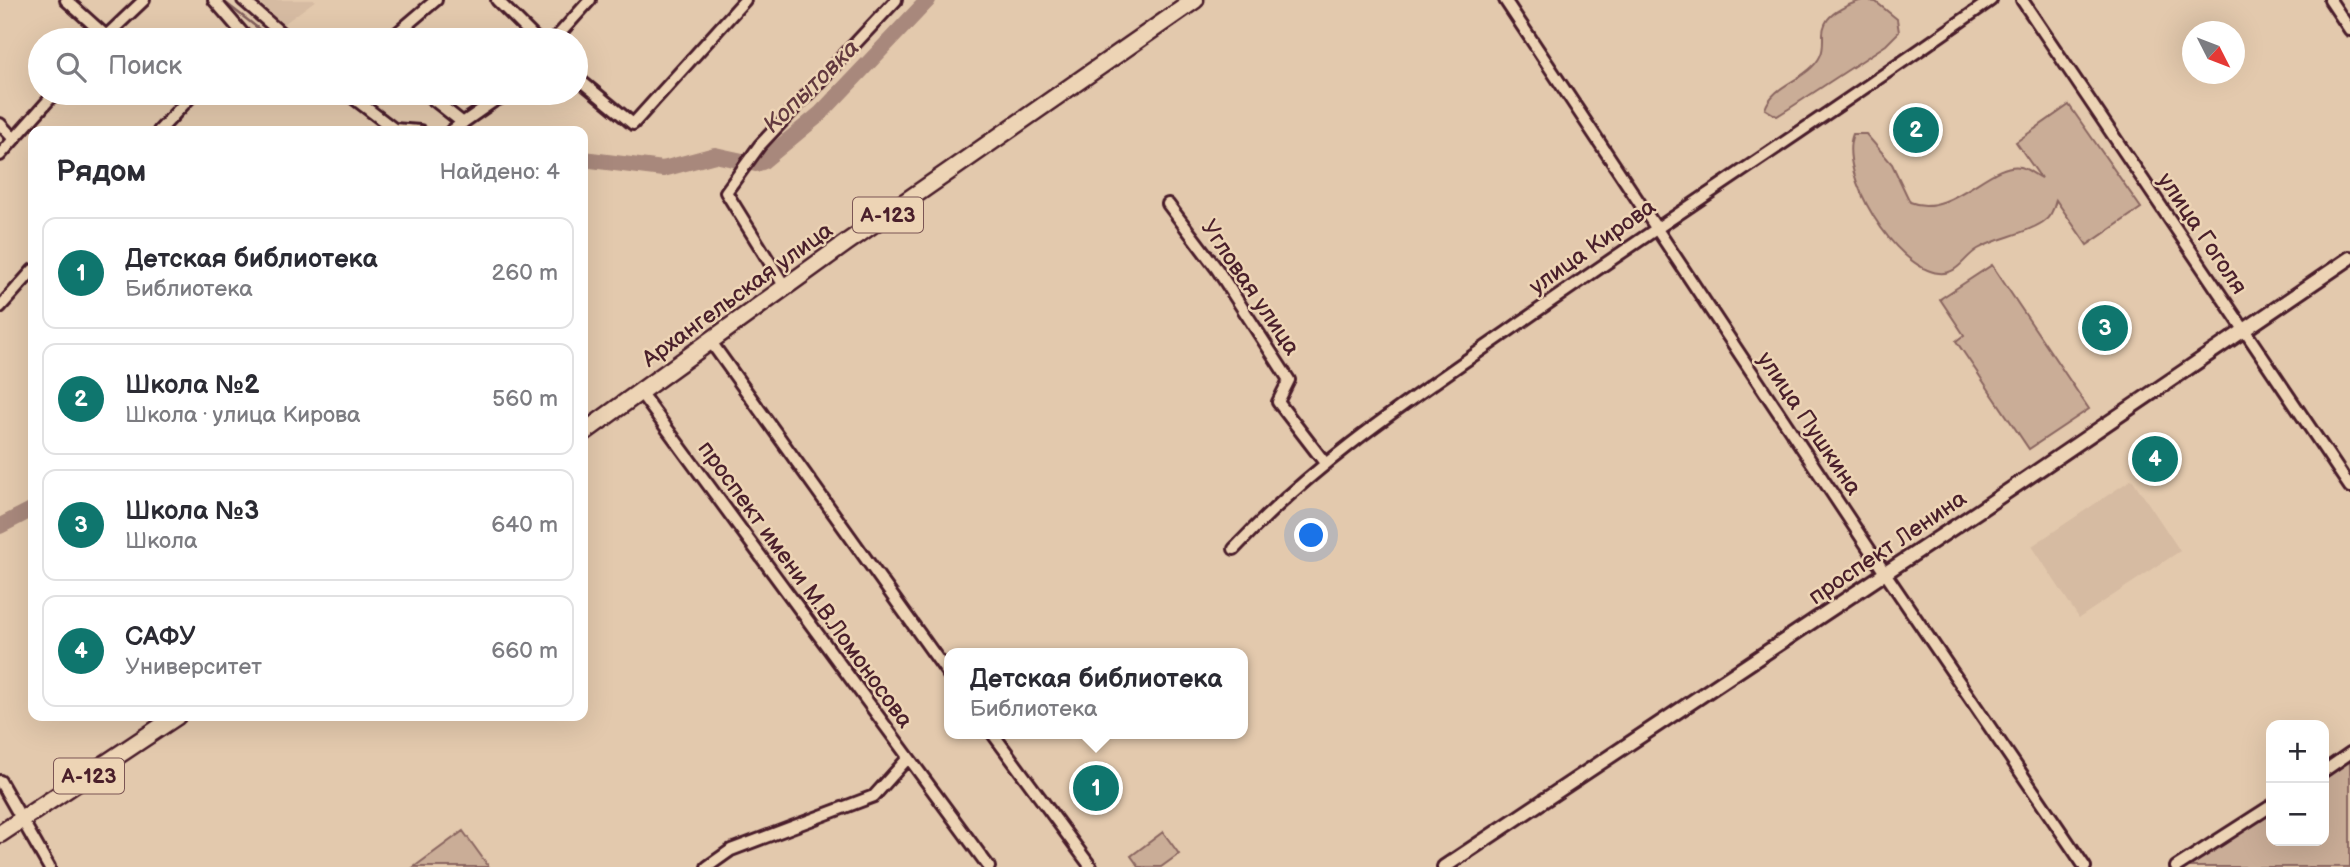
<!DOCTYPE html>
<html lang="ru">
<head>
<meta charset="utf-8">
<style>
	:root { --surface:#fff; --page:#f7f7f7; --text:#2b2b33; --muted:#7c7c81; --line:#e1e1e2; --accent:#0f766e }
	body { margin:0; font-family:"Balsamiq Sans",sans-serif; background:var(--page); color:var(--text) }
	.controls { position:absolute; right:21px; bottom:21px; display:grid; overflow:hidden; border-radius:14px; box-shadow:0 7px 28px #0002 }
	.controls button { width:63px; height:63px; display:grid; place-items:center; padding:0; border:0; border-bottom:2px solid var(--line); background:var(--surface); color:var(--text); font:35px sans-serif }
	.compass { position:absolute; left:2182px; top:21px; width:63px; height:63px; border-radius:50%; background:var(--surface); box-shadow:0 7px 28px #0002; rotate:132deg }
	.you { position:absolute; left:1312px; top:536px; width:24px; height:24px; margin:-18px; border:5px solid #fff; border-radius:50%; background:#1a73e8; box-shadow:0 0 0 10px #1a73e833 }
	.badge { display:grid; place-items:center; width:46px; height:46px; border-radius:50%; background:var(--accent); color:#fff; font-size:23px; font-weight:700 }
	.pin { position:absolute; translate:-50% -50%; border:4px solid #fff; box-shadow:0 2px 7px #0006 }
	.popup { position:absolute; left:944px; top:648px; width:304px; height:91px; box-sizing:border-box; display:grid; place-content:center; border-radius:14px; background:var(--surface); filter:drop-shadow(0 2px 5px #0005); font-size:23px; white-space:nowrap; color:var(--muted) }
	.popup b { font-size:26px; color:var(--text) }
	.popup::after { content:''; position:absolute; left:50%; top:100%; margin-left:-14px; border:14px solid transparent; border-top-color:var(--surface) }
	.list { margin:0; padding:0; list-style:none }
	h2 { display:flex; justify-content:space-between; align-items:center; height:91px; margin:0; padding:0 28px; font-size:30px }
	h2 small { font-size:23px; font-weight:400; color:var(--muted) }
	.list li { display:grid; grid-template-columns:46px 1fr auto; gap:21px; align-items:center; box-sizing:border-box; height:112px; margin:0 14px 14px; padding:0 14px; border:2px solid var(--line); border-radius:14px }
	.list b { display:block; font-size:26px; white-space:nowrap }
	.list p { margin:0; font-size:23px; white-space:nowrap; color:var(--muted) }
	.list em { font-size:23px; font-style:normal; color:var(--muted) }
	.icon { flex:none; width:38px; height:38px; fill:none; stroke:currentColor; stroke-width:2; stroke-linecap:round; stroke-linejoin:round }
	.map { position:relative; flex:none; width:2350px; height:867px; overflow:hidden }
	.search { position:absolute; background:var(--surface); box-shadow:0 7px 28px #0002; left:28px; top:28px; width:560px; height:77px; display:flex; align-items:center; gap:18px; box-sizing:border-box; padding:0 24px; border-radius:38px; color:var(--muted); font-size:26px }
	.panel { position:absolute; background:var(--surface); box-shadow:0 7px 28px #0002; left:28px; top:126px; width:560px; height:595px; border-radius:14px }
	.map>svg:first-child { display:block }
	.built { fill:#d6bba2 }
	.green { fill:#caad97; stroke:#8a6661; stroke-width:2 }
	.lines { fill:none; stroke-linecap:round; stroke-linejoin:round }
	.stream { stroke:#825e5b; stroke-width:2.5 }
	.river { stroke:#a8887b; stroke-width:16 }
	.minor-casing { stroke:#4a1f2b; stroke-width:16 }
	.tertiary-casing { stroke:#4a1f2b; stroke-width:18 }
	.primary-casing { stroke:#4a1f2b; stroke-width:21 }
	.minor { stroke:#edd4b5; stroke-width:10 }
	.tertiary { stroke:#edd4b5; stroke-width:12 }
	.primary { stroke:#edd4b5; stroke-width:16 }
	.labels { text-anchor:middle; stroke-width:5; stroke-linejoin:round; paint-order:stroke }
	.shield { fill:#edd4b5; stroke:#7b5554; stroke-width:2 }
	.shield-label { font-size:21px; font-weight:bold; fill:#4a1f2b }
	.street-label { font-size:23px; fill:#4a1f2b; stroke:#edd4b5 }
	.water-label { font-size:24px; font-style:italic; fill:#62393f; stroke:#edd4b5 }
</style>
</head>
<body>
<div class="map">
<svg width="2350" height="867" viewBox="0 0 2350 867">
	<rect width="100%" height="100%" fill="#e3c9ad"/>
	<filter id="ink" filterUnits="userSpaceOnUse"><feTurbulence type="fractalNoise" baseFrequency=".0143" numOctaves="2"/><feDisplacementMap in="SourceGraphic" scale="14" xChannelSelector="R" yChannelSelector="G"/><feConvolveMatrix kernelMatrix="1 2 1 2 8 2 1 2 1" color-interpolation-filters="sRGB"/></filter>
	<g filter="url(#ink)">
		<path class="built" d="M258 0H316L281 26Z
			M2132 479 2180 551 2079 618 2032 546Z"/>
		<path class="green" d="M1862 0 1876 2 1897 19 1899 32 1886 45 1790 108 1777 116 1765 109C1772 87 1796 83 1812 67 1840 41 1797 22 1862 0Z
			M2069 105 2141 208 2087 245 2056 200C2054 209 2051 217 2043 222 2024 235 1998 237 1978 249 1964 257 1958 275 1939 273 1895 268 1837 173 1853 134H1866L1892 164 1910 202C1951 219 1991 160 2021 167 2028 169 2035 175 2041 178L2016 142Z
			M1992 265 2089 409 2029 449 1956 341 1964 335 1940 299Z
			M2350 760V867H2188L2271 812V841H2324V777Z
			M463 831 489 867H414Z
			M1163 832 1179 854 1161 867H1139L1131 856Z"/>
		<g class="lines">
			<path class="stream" d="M222 0 273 40"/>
			<path class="river" d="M583 159 663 169 715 155 756 164 762 162 820 114 928 0
				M0 526 33 509"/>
			<defs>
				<path id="minor" d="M66 0 106 36
					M214 0 245 36 241 40
					M243 0 289 40
					M497 0 537 40
					M1505 0 1885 573 2085 867
					M2022 0 2350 487
					M2330 0 2350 30
					M102 40 144 0
					M389 40 436 0
					M554 40 590 0
					M576 77 633 124 745 0
					M347 93 394 129 420 131
					M425 93 463 123
					M0 124 14 139
					M159 131 194 93
					M451 131 494 101 511 93
					M0 155 55 93
					M1168 204 1217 269 1289 380 1278 402 1325 463
					M785 287 726 192 760 145 896 0
					M0 307 33 270
					M711 342 949 675
					M640 392 989 867
					M1234 549C1314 463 1411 399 1507 332 1667 219 1832 113 1991 0
					M993 734 1091 867
					M2324 771 2350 753
					M0 781 49 867
					M707 867 731 850 874 796 908 758
					M2176 867 2271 806"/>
				<path id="tertiary" d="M1444 867 1980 510 2350 258"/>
				<path id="primary" d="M583 433 846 243 1195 0
					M0 834 177 716"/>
			</defs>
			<use href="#minor" class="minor-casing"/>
			<use href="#tertiary" class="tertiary-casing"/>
			<use href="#primary" class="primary-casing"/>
			<use href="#minor" class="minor"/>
			<use href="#tertiary" class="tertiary"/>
			<use href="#primary" class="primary"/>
		</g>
	</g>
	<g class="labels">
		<g class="shield">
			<rect x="853" y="197.5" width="70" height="35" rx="5"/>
			<rect x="54" y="758.5" width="70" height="35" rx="5"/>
		</g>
		<g class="shield-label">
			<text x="888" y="222">А-123</text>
			<text x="89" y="783">А-123</text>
		</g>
		<g class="street-label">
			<text transform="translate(2203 233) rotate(56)" y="8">улица Гоголя</text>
			<text transform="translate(1592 246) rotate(-35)" y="8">улица Кирова</text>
			<text transform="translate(1251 287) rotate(56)" y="8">Угловая улица</text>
			<text transform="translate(737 294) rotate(-36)" y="8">Архангельская улица</text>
			<text transform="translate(1810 423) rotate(56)" y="8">улица Пушкина</text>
			<text transform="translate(1887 547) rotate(-34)" y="8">проспект Ленина</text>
			<text transform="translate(806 584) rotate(54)" y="8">проспект имени М.В.Ломоносова</text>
		</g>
		<g class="water-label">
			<text transform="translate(811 86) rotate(-44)" y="8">Копытовка</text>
		</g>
	</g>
</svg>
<div class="controls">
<button>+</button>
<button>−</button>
</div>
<svg class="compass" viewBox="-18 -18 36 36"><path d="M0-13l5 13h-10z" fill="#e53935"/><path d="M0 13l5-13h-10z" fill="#7c7c81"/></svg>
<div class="you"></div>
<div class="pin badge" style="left:1096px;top:788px">1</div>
<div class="popup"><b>Детская библиотека</b>Библиотека</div>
<div class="pin badge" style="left:1916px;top:130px">2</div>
<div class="pin badge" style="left:2105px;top:328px">3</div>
<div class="pin badge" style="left:2155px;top:459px">4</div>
<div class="search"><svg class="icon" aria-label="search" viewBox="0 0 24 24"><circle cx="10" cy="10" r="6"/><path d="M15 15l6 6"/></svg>Поиск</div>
<section class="panel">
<h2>Рядом<small>Найдено: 4</small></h2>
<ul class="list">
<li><span class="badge">1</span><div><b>Детская библиотека</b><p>Библиотека</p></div><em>260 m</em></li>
<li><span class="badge">2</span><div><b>Школа №2</b><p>Школа · улица Кирова</p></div><em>560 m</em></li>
<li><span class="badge">3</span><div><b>Школа №3</b><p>Школа</p></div><em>640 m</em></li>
<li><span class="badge">4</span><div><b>САФУ</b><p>Университет</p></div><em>660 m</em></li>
</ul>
</section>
</div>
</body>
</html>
